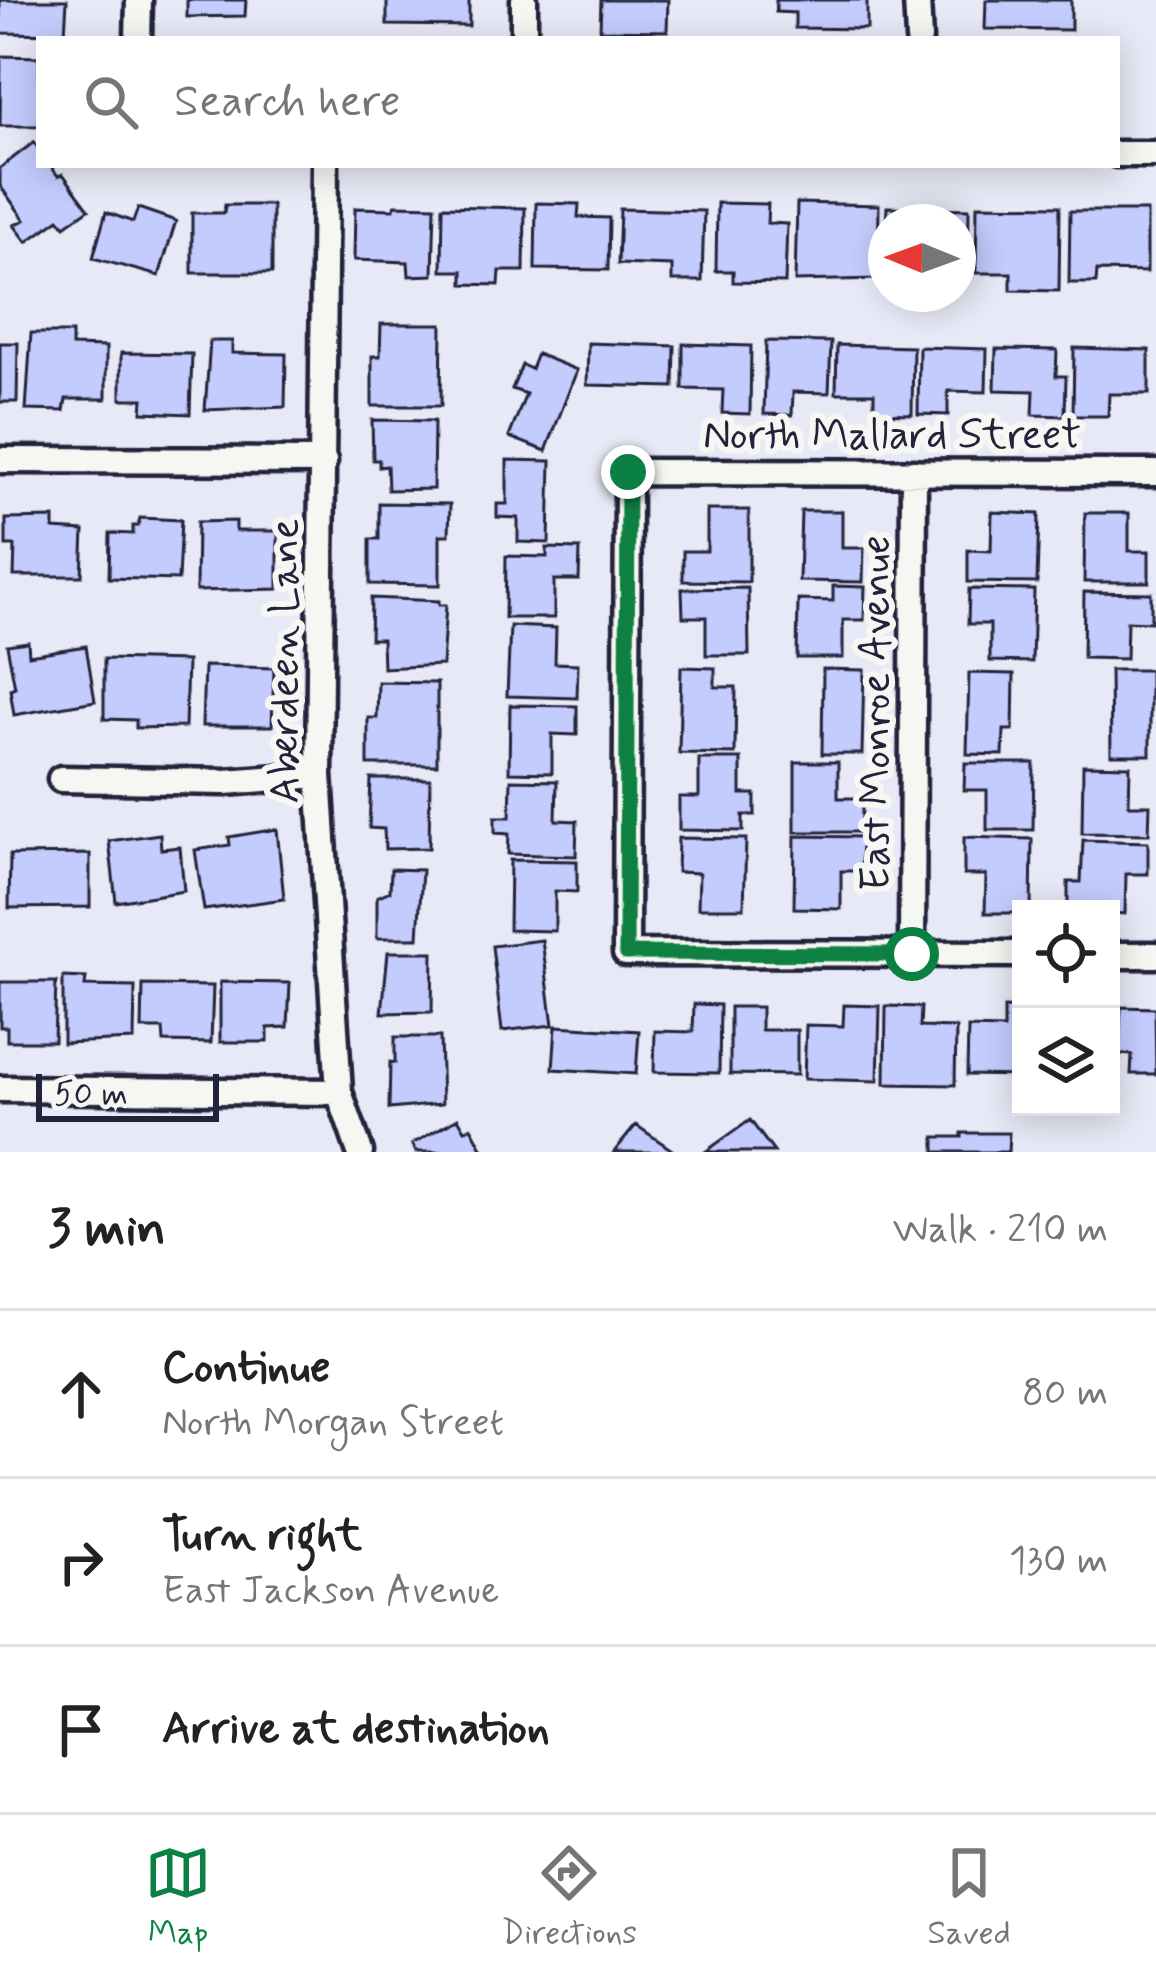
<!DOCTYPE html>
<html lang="en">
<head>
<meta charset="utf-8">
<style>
	:root { --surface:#fff; --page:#f2f2f2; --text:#222; --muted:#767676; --line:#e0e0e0; --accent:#0b8043 }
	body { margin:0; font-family:Mynerve,sans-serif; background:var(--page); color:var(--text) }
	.controls { position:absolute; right:36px; bottom:36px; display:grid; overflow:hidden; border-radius:0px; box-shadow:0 6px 30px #0003 }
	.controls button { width:108px; height:108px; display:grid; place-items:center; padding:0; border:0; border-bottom:3px solid var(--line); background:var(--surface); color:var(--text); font:60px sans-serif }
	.compass { position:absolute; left:868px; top:204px; width:108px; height:108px; border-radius:50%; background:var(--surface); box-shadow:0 6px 30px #0003; rotate:271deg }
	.scale { position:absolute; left:36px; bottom:30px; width:183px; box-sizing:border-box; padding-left:12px; border:6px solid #22223b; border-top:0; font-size:33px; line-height:42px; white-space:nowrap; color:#22223b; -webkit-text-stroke:9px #f6f6f2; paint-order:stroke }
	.stop { position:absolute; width:36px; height:36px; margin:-27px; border:9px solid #0b8043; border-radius:50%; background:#fff }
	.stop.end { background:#0b8043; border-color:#fff; box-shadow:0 3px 12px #0008 }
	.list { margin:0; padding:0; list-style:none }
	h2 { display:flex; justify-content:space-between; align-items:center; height:156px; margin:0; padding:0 48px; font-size:51px }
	h2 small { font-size:39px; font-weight:400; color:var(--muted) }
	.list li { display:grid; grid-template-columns:78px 1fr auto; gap:36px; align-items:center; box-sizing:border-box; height:168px; padding:0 48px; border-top:3px solid var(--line) }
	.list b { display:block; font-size:45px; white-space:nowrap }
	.list p { margin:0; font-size:39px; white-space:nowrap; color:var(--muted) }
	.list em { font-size:39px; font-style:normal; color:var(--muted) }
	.icon { flex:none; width:66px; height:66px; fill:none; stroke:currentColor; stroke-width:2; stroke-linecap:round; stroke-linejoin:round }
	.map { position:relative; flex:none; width:1156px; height:1152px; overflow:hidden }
	.search { position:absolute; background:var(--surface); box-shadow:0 6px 30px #0003; left:36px; right:36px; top:36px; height:132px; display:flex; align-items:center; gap:30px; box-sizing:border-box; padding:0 42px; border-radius:0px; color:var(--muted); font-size:45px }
	.sheet { height:660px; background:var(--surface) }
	nav { display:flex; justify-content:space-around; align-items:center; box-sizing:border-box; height:168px; border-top:3px solid var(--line); background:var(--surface); font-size:33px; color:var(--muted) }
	nav a { display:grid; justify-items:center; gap:6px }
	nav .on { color:var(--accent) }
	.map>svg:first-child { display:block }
	.building { fill:#c4ccfe; stroke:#22223b; stroke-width:3 }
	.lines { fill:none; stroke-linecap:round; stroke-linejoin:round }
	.street-casing { stroke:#22223b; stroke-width:33 }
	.street { stroke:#f6f6f2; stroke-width:24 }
	.route { stroke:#0b8043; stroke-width:15 }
	.labels { text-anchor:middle; stroke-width:12; stroke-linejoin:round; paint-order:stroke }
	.street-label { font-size:42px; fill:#22223b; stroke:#f6f6f2 }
</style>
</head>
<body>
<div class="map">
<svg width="1156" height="1152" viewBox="0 0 1156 1152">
	<rect width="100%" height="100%" fill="#e7e9f6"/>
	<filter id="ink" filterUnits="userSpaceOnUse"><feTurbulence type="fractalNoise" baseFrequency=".00833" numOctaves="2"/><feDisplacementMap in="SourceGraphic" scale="24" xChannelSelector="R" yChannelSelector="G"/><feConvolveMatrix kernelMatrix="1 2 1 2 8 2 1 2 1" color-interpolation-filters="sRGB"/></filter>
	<g filter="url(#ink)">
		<path class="building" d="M0 0H67L65 34 0 33Z
			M187 0H246L245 16 187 17Z
			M387 0H469V26L387 25Z
			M601 0H668L667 31 600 30Z
			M776 0H867V29L795 28V13L776 12Z
			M986 0H1071V30L985 29Z
			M1 56 39 57V126H0Z
			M34 142 39 150V165H50L58 176 63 174 89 209 65 226 59 219 27 242 14 225 25 220 0 186V168Z
			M536 203 579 204 578 217 609 218 608 270 535 269Z
			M717 203 768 204 767 223 787 224 785 283 733 282V271H716Z
			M797 203 879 205 878 279 795 281Z
			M225 205H272V273H192V213H224Z
			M395 205 435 206 433 275 409 276 408 262 354 260 355 208 394 209Z
			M977 205 1060 206 1059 291 1011 290V273H976Z
			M443 206 525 208 524 271H500L499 285 463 284V271H442Z
			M887 207 969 209 968 278H958V222H886Z
			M138 208 176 221 159 276 93 258 106 212 133 222Z
			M620 209 704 211 702 281H672V266L618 264Z
			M1070 211H1147V272L1097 271 1096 283H1069Z
			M381 324H442L441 406H372V356H380Z
			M31 333H72V346L106 347V399H66L64 411 26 410Z
			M210 341H232V353L286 354 285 407 205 410Z
			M766 341 831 342 829 393 793 392 792 415 764 414Z
			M0 343H18L17 402H0Z
			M588 343 675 346 674 387 587 385Z
			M683 344 751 346 750 414 722 413 723 390 683 389Z
			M837 345 913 347 912 414 874 413V393H836Z
			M919 347 987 349 986 392 948 391V415L918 414Z
			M1074 348 1149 350V394H1109L1108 416H1073Z
			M996 349 1057 350 1056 376H1066L1065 416 1033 415 1034 391 995 390Z
			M121 353 192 354 190 414 142 412 143 399H121Z
			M537 354 577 370 546 451 509 437 526 394 512 389 522 365 531 369Z
			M372 420 434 421 433 489 388 490 387 466 379 467V460H373Z
			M507 460 551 461 549 543 518 542V518L497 517V504H507Z
			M379 503 450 504 449 535H440V585L370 584V539H379Z
			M707 510H749V582L683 581V551H707Z
			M801 511H842V548H864L863 582 799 581Z
			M992 512 1039 514 1037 583 968 582V550L991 551Z
			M1085 513H1129V551H1149V582H1084Z
			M54 518V529L84 531 82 576H14L15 546H6V519Z
			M140 518 181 520 178 580 109 578 110 533 133 534V526H138Z
			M236 521V531H278V589L196 591 197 522Z
			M547 548 580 549 579 580H554V618H505L506 556 547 557Z
			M833 586 865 587 864 620H843V658H797L798 600 833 601Z
			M748 588 749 655H706V617H683L682 589Z
			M969 589 1034 590 1032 662 990 661V624H968Z
			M1084 592 1151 593V622L1127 621 1126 659 1083 658Z
			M371 598 439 601V605H446L442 665 383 668 382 639H370Z
			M510 626 556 628 555 663 578 664 577 698 507 696Z
			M28 642 29 655 86 646 95 701 14 715 10 689 15 687 7 645Z
			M104 659 187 661 185 727 136 728V720L104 719Z
			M204 666 274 668 272 726H202Z
			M681 667 715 668V687H736L735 754 679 753Z
			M823 669 864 670 862 754H822Z
			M1110 670H1150V755H1111Z
			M969 673 1014 674 1013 730H1004L1003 755 967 754Z
			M378 682 437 683V765H368V718H377Z
			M510 705 577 706V735L552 734V773L509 772Z
			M699 759H741V794H755V815H743V831L679 830V797H699Z
			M795 762H838V798H862V832H795Z
			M965 763H1034L1033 830H987V790H964Z
			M1083 765 1130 766 1129 805H1150L1149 834 1082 833Z
			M371 779H430L429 848 385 849 384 829 369 828Z
			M511 780 557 781 556 820 577 821 576 856 508 854 509 834 495 833V817H510Z
			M277 829 284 899 204 910 195 850 230 845 229 837Z
			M160 834 161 849 180 847 184 891 116 902 109 841Z
			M795 836 862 837 861 871H841V909L794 908Z
			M964 837 1032 839 1031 909H1021V913H985L986 875H964Z
			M678 838 746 839 744 908H698L699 873 677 872Z
			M1083 840 1148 842V874H1126L1125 914 1111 913V909H1068V882H1081Z
			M90 854V907L9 908 10 855Z
			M510 860 577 861V892L555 891V931L509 930Z
			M391 869 422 870 418 938H377V897L390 891Z
			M542 940 553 1025 502 1031 492 946Z
			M388 952H433L432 1012 382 1013Z
			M63 977 86 978 85 986 135 987 134 1040 63 1043Z
			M0 982H56L54 1041H7V1027H0Z
			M220 982 290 983 288 1027 268 1028V1042H220Z
			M143 985 213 986 211 1043 164 1042 163 1029H142Z
			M694 1004 720 1005 719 1073 654 1072 655 1031 693 1032Z
			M844 1005 880 1006 878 1081 804 1079 806 1025 843 1026Z
			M886 1006 921 1007 920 1027 956 1028 955 1085 885 1084Z
			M730 1007H761V1030H797V1075L730 1074Z
			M1121 1007 1155 1008 1156 1074H1131L1132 1055 1119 1054Z
			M1004 1008 1021 1009V1076L967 1075 968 1028 1004 1029Z
			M556 1026 639 1031 636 1074 553 1069Z
			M395 1037H440L442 1104 389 1109 390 1062 395 1063Z
			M458 1118 465 1130 471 1127 482 1148 475 1152H416L412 1144Z
			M750 1120 774 1152H705Z
			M636 1125 675 1152H614Z
			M962 1133H1009L1008 1152H935V1137H962Z"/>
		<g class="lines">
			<defs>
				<path id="street" d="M524 0V39
					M917 0 919 39
					M138 39 139 0
					M1117 154H1156
					M325 165 319 775 339 1092 360 1152
					M0 460 324 461
					M61 779 225 782 319 775
					M912 954 914 472
					M1021 954 626 953 628 472 1156 473
					M1111 955H1156
					M0 1089 339 1092"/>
			</defs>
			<use href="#street" class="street-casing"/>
			<use href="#street" class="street"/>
		</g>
	</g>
	<g class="lines" filter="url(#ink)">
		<path class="route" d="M628 472 626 953 912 954"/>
	</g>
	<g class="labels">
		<g class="street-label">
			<text x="892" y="448">North Mallard Street</text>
			<text transform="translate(283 661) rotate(-90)" y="15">Aberdeen Lane</text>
			<text transform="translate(874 713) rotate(-90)" y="15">East Monroe Avenue</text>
		</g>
	</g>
</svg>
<div class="controls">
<button><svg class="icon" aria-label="locate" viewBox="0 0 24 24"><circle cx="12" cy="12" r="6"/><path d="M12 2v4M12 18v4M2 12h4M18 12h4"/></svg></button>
<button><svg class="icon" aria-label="layers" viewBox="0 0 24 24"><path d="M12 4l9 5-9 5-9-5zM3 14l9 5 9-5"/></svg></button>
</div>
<svg class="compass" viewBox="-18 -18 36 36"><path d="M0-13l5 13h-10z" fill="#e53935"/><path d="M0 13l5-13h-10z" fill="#767676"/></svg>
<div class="scale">50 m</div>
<div class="stop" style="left:912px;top:954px"></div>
<div class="stop end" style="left:628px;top:472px"></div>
<div class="search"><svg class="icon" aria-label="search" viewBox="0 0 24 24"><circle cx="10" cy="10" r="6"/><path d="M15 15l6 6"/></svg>Search here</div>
</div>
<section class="sheet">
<h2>3 min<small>Walk · 210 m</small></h2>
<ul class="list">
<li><svg class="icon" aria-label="ahead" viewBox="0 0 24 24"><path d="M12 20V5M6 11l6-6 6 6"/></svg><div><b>Continue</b><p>North Morgan Street</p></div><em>80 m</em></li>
<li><svg class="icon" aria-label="right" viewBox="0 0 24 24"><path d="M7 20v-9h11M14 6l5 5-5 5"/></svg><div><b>Turn right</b><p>East Jackson Avenue</p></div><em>130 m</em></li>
<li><svg class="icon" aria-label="arrive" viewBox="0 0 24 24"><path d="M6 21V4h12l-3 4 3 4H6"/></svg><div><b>Arrive at destination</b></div></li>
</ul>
</section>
<nav>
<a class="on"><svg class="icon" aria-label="map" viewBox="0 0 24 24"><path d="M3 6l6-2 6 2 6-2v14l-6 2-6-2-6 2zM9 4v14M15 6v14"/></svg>Map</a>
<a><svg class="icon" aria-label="directions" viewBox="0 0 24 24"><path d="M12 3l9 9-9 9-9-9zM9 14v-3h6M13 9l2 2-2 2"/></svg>Directions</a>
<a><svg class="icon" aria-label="saved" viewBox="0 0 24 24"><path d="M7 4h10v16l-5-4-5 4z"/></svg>Saved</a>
</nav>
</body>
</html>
